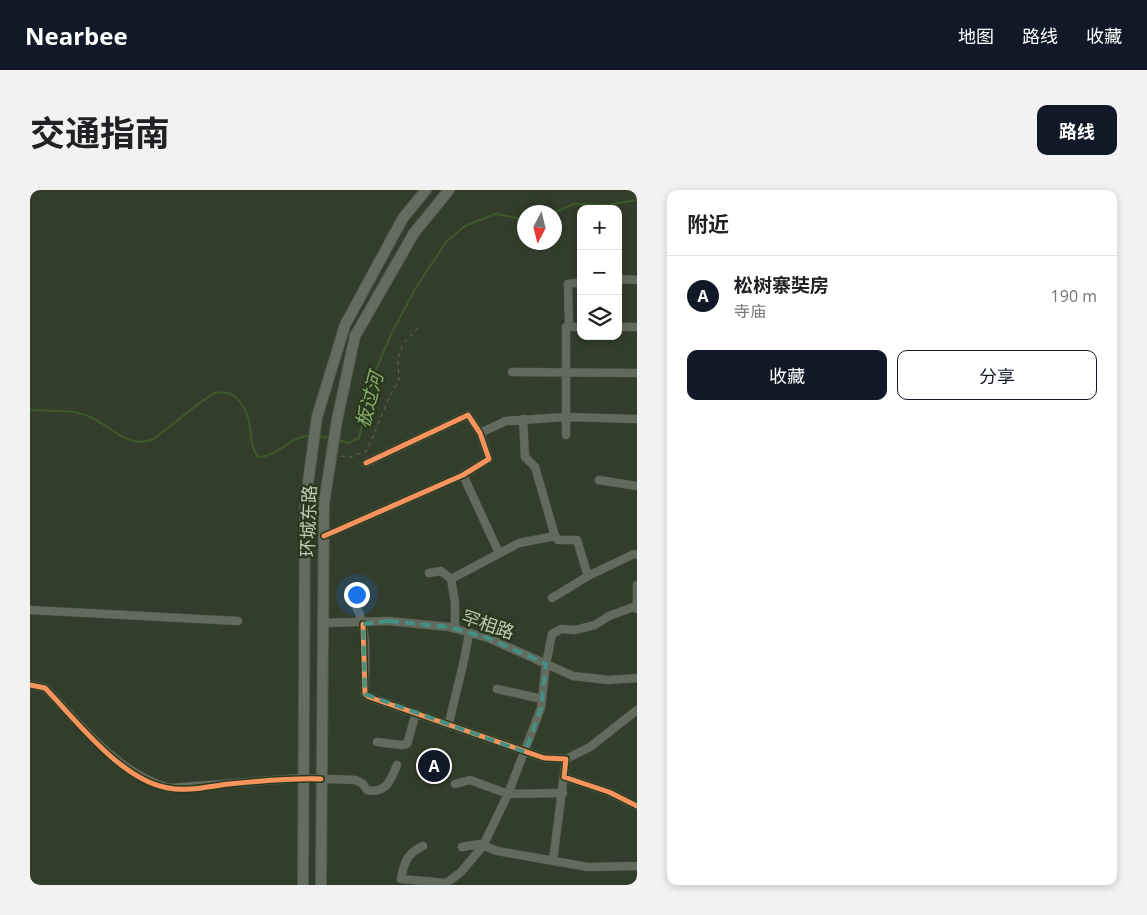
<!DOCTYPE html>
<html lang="zh">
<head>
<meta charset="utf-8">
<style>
	:root { --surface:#fff; --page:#f2f2f2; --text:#202124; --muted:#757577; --line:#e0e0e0; --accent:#111827 }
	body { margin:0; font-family:"Open Sans","Noto Sans SC",sans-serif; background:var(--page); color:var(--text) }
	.controls { position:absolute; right:15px; top:15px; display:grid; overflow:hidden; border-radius:10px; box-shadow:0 2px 8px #0003 }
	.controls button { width:45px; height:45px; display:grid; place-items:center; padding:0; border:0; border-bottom:1px solid var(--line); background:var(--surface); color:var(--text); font:25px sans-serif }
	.compass { position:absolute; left:487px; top:15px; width:45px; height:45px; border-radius:50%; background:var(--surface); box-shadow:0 2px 8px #0003; rotate:187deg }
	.you { position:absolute; left:326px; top:404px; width:18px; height:18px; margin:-12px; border:4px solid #fff; border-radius:50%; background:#1a73e8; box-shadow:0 0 0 8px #1a73e833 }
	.badge { display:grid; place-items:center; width:32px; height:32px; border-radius:50%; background:var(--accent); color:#fff; font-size:16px; font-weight:700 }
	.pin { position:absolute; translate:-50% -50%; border:2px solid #fff; box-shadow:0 1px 5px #0006 }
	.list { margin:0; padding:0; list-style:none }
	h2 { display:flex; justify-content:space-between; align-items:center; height:65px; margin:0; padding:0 20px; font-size:21px }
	h2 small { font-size:16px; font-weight:400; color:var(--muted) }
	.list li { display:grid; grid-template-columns:32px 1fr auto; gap:15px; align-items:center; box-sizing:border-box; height:80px; padding:0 20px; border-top:1px solid var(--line) }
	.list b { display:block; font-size:19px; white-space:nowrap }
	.list p { margin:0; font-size:16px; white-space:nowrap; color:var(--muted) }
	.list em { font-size:16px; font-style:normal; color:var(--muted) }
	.actions { display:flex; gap:10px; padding:15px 20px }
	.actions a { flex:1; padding:11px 0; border:1px solid var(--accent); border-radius:10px; text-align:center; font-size:18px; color:var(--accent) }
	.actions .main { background:var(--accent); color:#fff }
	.icon { flex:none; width:28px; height:28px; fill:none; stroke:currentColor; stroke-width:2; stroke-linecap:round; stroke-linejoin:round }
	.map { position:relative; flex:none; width:607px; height:695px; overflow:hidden; border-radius:10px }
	header { display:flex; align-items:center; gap:30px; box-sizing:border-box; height:70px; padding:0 25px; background:var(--accent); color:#fff }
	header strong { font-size:24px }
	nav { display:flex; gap:28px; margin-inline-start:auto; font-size:18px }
	.intro { display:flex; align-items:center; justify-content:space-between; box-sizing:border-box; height:120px; padding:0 30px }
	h1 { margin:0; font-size:35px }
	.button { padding:12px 22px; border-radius:10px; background:var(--accent); color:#fff; font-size:18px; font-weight:700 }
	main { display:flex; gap:30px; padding:0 30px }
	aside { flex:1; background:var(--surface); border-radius:10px; box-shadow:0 2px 8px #0003 }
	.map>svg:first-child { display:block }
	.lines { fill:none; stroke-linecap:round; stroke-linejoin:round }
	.stream { stroke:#3c5929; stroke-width:2 }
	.minor-casing { stroke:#4f574a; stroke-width:9 }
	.major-casing { stroke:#50594a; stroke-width:12 }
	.path { stroke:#636a5c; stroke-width:1; stroke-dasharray:4 4; stroke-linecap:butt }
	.minor { stroke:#626a5d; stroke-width:8 }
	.major { stroke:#646c5f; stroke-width:10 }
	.cycleway-casing { stroke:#29391e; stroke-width:8 }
	.cycleway { stroke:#f8935d; stroke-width:5 }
	.marked { fill:none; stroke:#449084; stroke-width:4; stroke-dasharray:10 6; stroke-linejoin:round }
	.labels { text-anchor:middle; stroke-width:5; stroke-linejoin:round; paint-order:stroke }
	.street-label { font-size:18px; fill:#bfcdb6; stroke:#29391e }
	.water-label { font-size:19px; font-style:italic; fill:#89af6d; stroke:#29391e }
</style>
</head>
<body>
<header>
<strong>Nearbee</strong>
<nav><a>地图</a><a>路线</a><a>收藏</a></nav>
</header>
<div class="intro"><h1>交通指南</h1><a class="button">路线</a></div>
<main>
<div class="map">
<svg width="607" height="695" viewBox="0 0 607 695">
	<rect width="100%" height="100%" fill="#333d2b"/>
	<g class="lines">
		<path class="stream" d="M524 23 543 14 577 15 607 10
			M0 220C18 221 41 219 58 226 81 235 97 260 124 249 133 242 178 205 185 203 203 199 213 213 218 227 222 241 219 255 228 267 249 267 260 245 280 246
			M287 246 300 248
			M307 250 319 253 329 248 342 189 362 142 387 96 416 52 435 36 465 24 494 29"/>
		<defs>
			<path id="minor" d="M588 89 607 90
				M539 137 538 94 551 92
				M588 137H607
				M482 182 607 183
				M493 229 495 267 505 277 525 346 528 350H547L558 386
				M450 243 476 231 536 227 607 229
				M536 245V137H551
				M433 285 469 363
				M569 290 607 296
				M294 346 433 285 459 269 450 243 438 225 336 273
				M399 383 411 381 421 389
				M607 395V419
				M522 408 558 386 604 364 607 365
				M321 409C341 434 334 473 335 504L339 507 514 568 536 569 560 557 607 520
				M0 420 208 431
				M294 433 359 431 419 437 458 448 543 486 579 490 607 488
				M425 438V413L421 389 489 353 525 346
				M0 495 15 498C52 536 87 583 139 598L272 588 326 590 333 594 337 600C356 604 361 590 367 575
				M467 499 512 509
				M419 534C425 503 435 474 439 442
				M347 552 372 555 377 554 386 523
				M534 587 579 602 607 616
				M425 594 440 590 478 604 533 603
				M393 656C377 663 374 673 371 689L416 693
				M432 657 449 654 467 661 558 677 607 676
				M523 671 536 569
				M414 695 431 682 453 656 478 604 511 518 516 474 522 444 531 439 545 440 565 435 579 426 606 416"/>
			<path id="major" d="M273 695 275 315 287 227 315 135 373 28 396 0
				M291 695 294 313 307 230 325 146 384 43 419 0"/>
		</defs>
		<use href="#minor" class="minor-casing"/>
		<use href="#major" class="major-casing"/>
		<path class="path" d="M311 266 321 267 337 261 358 210 369 190 368 168 373 154 388 138"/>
		<use href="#minor" class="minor"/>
		<use href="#major" class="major"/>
		<defs>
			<path id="cycleway" d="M294 346 433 285 459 269 450 243 438 225 336 273
				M333 434 335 504 339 507 514 568 536 569 534 587 579 602 607 616
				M0 495 15 498C47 531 91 590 138 598 157 602 180 596 199 594 229 591 260 588 291 589"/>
		</defs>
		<use href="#cycleway" class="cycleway-casing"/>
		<use href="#cycleway" class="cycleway"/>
	</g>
	<path class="marked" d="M359 431 419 437 458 448 516 474 511 518 495 562 335 504 333 434Z"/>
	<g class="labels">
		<g class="street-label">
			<text transform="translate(279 331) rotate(-88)" y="6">环城东路</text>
			<text transform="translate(458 435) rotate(19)" y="6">罕相路</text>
		</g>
		<g class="water-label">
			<text transform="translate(339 210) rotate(-75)" y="7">板过河</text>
		</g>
	</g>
</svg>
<div class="controls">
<button>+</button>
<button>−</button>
<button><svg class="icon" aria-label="layers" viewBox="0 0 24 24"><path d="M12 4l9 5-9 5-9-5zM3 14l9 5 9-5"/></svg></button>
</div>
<svg class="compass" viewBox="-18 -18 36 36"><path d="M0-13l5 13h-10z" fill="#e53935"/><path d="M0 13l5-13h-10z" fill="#757577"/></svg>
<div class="you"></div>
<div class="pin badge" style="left:404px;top:576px">A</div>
</div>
<aside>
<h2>附近<small></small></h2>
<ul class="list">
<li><span class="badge">A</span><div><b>松树寨奘房</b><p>寺庙</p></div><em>190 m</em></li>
</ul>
<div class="actions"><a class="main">收藏</a><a>分享</a></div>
</aside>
</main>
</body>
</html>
